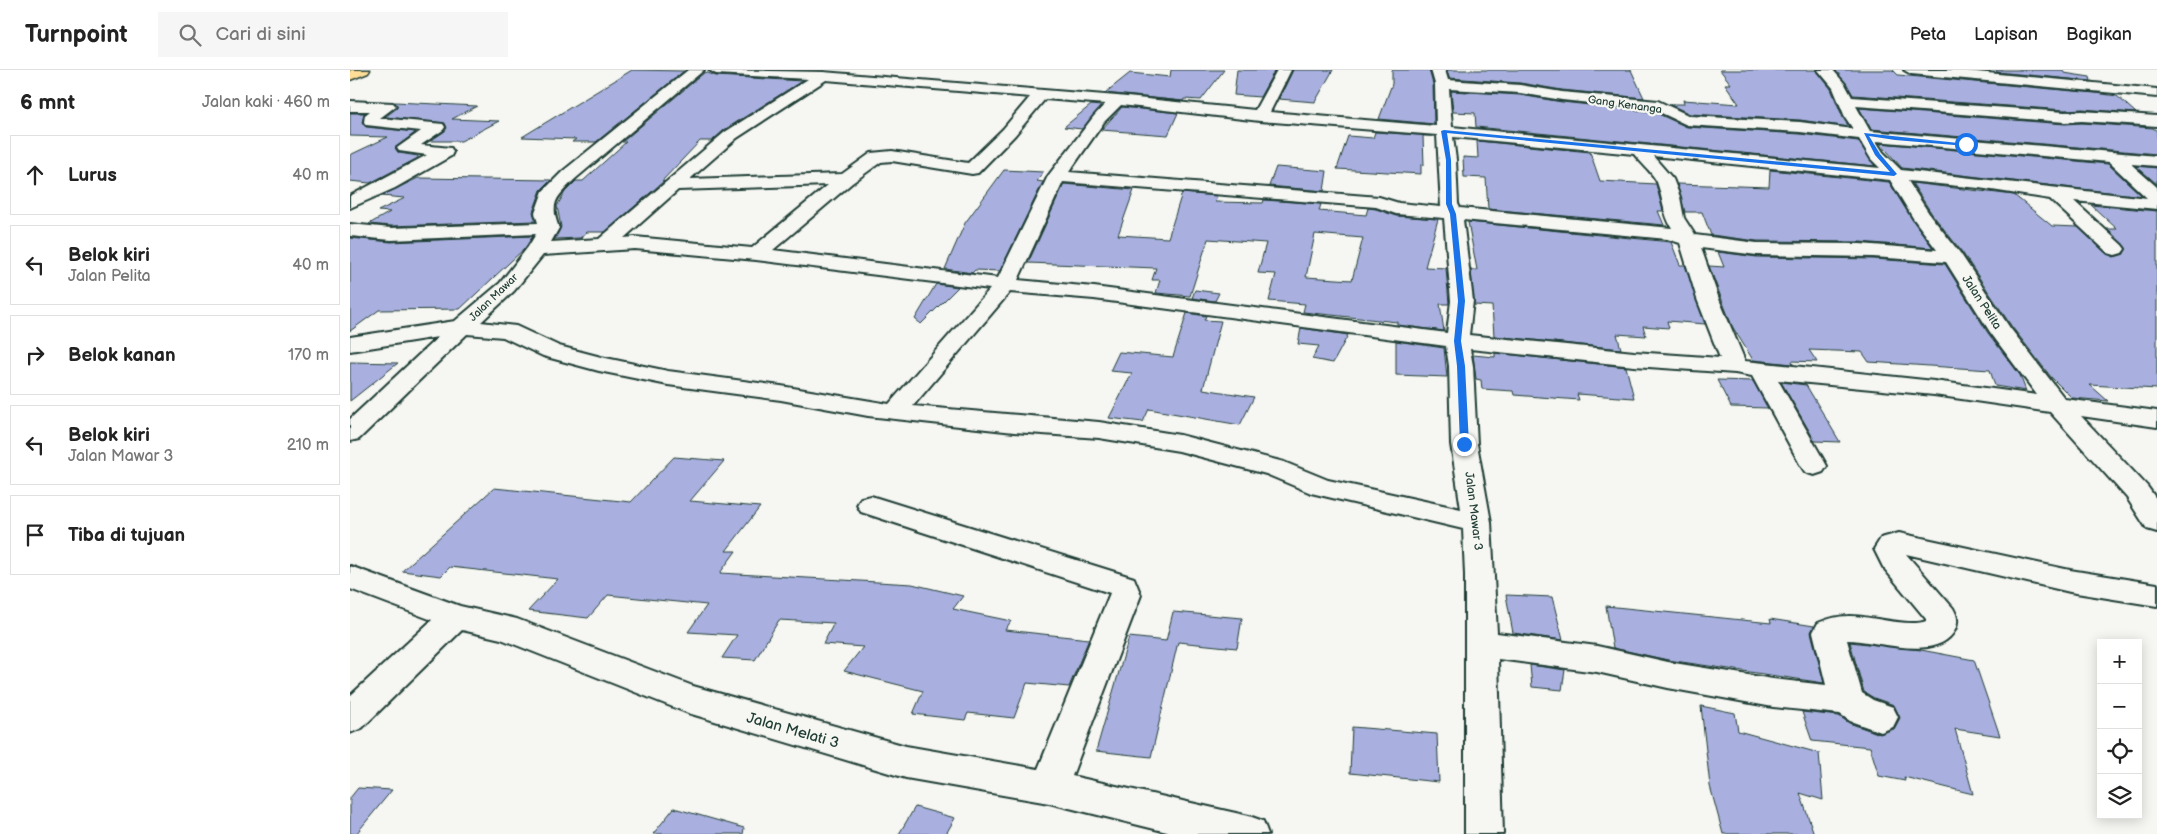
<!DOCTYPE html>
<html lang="id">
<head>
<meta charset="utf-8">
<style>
	:root { --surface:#fff; --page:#f6f6f6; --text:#222; --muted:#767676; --line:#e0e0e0 }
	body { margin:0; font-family:"Balsamiq Sans",sans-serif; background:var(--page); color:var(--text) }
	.controls { position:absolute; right:15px; bottom:15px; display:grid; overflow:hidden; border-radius:0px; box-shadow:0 2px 12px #0003 }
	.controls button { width:45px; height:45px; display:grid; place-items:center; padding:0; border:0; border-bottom:1px solid var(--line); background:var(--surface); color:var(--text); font:25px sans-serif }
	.stop { position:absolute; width:15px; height:15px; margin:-11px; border:4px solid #1a73e8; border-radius:50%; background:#fff }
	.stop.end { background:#1a73e8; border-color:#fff; box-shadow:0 1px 5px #0008 }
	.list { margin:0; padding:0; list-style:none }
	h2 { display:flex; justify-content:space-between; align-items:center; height:65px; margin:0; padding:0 20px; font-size:21px }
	h2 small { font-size:16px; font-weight:400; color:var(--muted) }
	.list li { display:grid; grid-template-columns:32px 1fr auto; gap:15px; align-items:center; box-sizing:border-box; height:80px; margin:0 10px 10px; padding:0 10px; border:1px solid var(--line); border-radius:0px }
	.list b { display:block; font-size:19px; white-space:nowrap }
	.list p { margin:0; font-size:16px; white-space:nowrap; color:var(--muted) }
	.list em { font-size:16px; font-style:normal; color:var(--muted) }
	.icon { flex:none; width:28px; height:28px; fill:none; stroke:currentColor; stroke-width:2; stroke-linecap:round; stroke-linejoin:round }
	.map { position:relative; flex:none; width:1807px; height:764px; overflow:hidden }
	header { display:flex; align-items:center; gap:30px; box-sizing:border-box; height:70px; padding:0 25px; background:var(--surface); border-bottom:1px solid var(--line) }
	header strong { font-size:24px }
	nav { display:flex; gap:28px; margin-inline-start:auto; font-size:18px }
	.search { width:350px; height:45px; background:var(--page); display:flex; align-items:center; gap:12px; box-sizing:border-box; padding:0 18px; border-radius:0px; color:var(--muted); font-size:19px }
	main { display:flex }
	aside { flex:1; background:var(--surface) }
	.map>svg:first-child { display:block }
	.building { fill:#a9b0e0; stroke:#1f3d34; fill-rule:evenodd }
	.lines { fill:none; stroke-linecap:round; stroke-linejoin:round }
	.minor-casing { stroke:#1f3d34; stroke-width:4 }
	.major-casing { stroke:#1f3d34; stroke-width:3 }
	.minor { fill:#f6f6f2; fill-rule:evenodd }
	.major { fill:#fedd96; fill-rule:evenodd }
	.route { fill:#1a73e8 }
	.labels { text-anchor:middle; stroke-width:4.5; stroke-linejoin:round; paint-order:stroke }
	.far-street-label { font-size:11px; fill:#1f3d34; stroke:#f6f6f2 }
	.street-label { font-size:12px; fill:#1f3d34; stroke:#f6f6f2 }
	.near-street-label { font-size:15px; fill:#1f3d34; stroke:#f6f6f2 }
</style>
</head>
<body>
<header>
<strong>Turnpoint</strong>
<div class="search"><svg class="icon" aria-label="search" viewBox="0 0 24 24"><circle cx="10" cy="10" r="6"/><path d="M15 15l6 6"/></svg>Cari di sini</div>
<nav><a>Peta</a><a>Lapisan</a><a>Bagikan</a></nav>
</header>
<main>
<aside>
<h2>6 mnt<small>Jalan kaki · 460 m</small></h2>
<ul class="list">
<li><svg class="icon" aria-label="ahead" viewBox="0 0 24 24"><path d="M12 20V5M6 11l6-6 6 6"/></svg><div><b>Lurus</b></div><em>40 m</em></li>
<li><svg class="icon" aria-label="left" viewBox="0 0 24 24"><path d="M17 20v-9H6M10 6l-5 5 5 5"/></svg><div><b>Belok kiri</b><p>Jalan Pelita</p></div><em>40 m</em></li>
<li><svg class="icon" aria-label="right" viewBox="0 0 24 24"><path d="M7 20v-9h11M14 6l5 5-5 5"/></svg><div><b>Belok kanan</b></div><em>170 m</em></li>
<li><svg class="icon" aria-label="left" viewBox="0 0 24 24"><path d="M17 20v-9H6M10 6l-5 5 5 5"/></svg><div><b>Belok kiri</b><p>Jalan Mawar 3</p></div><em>210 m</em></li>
<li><svg class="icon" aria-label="arrive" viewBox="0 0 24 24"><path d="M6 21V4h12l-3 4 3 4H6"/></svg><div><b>Tiba di tujuan</b></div></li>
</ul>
</aside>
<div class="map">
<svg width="1807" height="764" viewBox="0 0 1807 764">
	<rect width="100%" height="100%" fill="#f6f6f2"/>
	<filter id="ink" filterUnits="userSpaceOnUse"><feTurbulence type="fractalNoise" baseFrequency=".02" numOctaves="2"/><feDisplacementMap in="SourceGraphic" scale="10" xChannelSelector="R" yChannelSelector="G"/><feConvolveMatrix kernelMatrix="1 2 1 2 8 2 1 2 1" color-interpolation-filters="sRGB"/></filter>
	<g filter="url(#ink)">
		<path class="building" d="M282 0 334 1 246 72H222L226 69 172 67Z
			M821 0H874L851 30 834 29 833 31 755 23 780 3 820 7Z
			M887 0H925L910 27 884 25Z
			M943 0H983L965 32 929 29Z
			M1042 0H1079L1083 14 1084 54 1029 49 1042 14Z
			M1097 0H1281L1294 28 1212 20 1170 13 1099 8Z
			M1370 0H1466L1481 19 1493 48 1499 57 1450 50 1340 44 1319 34H1334L1333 30 1389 34 1375 14H1381Z
			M1485 0H1543L1548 5 1745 23 1767 26 1786 43 1732 39 1715 40 1503 25 1496 13Z
			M1645 0H1713L1714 3 1740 7 1741 11 1647 2Z
			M355 2 366 6 452 11 374 60 362 71H350L312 111H314L255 162H237L230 168 205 169 211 157 207 136 215 122 226 111H233L276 72H272Z
			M1101 21 1170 25 1212 32 1304 42 1337 57 1450 64 1508 71 1525 96 1126 57 1125 43 1103 42Z
			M45 32 127 36 102 49 149 51 111 71H80L95 61 97 58 95 53 35 47 47 38Z
			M741 35 751 36 732 59 714 57Z
			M772 37 828 43 818 65 751 60Z
			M1509 38 1715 54 1732 53 1803 58 1807 61V84L1521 59Z
			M0 43H15L12 52 16 57 66 62 45 78 49 83 68 86V88L20 113 0 111V85L38 67 0 66Z
			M1025 62 1082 66H1073L1074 95H1071V104L987 99 998 66 1023 68Z
			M1127 71 1240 82 1250 111 1306 114 1313 141H1308L1314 155 1138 139 1136 108 1114 107 1113 87 1128 88Z
			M1530 73 1758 94 1792 126 1552 98Z
			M1786 96 1807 98V114Z
			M926 97 977 101 974 121 919 116Z
			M654 100 693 102 687 111 693 112 650 201 625 200 622 203 595 199 615 153Z
			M1420 100 1539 112 1562 149 1583 178 1510 172 1407 171 1361 165 1352 142H1335L1327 114 1419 117Z
			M68 108 201 110 191 120 183 142 186 151 41 156 19 154 40 142 28 141 55 128 31 126Z
			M1562 113 1664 125 1702 156 1728 157 1757 184 1764 187 1774 184 1776 178 1757 159H1767L1741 135 1807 141V319L1740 315 1758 331 1722 328 1701 307 1662 257 1612 182 1582 144Z
			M714 114 784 120 768 165 818 168 832 123 867 126 865 132 913 133 914 130 971 134 969 141 1016 145 1018 138 1026 139 1046 146 1088 149 1075 197 1096 198 1099 234H1090L1094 261 1047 255V252L953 242 955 234 919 231 926 204 908 203 916 173 858 169 840 226 806 223 810 210H802L806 198 678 193ZM965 164 1013 168 1002 210 956 207Z
			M1118 152 1321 172 1330 195H1335L1355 254 1317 251 1319 258 1293 256 1296 266 1267 264 1271 279 1144 266 1142 236 1124 235 1121 200H1127Z
			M183 166 175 178 110 239 29 240 0 261V168L41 172Z
			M1368 182 1407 187 1523 189 1595 194 1638 263 1670 305 1676 321 1645 316 1640 300 1519 292 1512 282 1459 280 1467 292 1442 291 1443 294 1403 290 1382 256 1359 196 1374 197Z
			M586 214 608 217 571 254 565 249Z
			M845 220 869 223 865 231 842 228Z
			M837 243 856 246 854 250 871 251 853 319 904 327 890 355 799 339 793 352 759 348 782 303 760 301 769 282 823 287Z
			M951 258 998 265 983 293 962 289 969 276 948 274Z
			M1046 271 1094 278 1097 307 1046 305Z
			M1145 283 1276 297 1284 328 1227 324 1229 330 1164 325 1163 321 1132 319 1131 310 1126 309 1123 285 1145 287Z
			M0 292 48 293 0 331Z
			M1367 310 1403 311 1418 338 1381 337Z
			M1431 312 1456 315 1490 372 1465 371Z
			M324 387 374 391 340 431 410 437 376 481H386L370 503 562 514 613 526 603 539 661 551 655 560 739 569 719 617 677 613 664 648 618 643 615 650 563 644 573 621 494 601 513 577 473 574 484 553 429 550 405 590 372 588 387 565 338 562 357 535 258 525 238 548 178 541 208 509 100 497 91 506 52 501 144 418 281 432Z
			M1156 525 1202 527 1213 570 1163 563Z
			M1256 536 1421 553 1420 549 1464 556 1461 562 1474 613 1318 590 1263 578Z
			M823 542 892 548 887 578 828 572 801 687 746 681 779 567 816 571Z
			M1500 572 1571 580 1624 590 1650 666 1605 659 1623 724 1554 707 1555 711 1529 706 1520 677 1462 671 1452 642 1489 646 1499 653 1530 664 1544 659 1550 648 1544 635 1524 628 1514 622Z
			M1180 595 1215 600 1212 620 1182 617Z
			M1351 636 1385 643 1388 661 1469 683 1473 730 1450 723 1464 764H1373L1360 716Z
			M1002 657 1087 664 1089 712 1000 703Z
			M8 718 42 720 6 764H0V728Z
			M565 737 605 748 596 764H549Z
			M324 738 394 758 393 764H303Z"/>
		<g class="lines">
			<defs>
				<path id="minor" d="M338 0H354L225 109C207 127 199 132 209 158L201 172 249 169 375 62 458 9 366 4 359 0 473 2 767 26 905 40 927 0H941L920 42 1086 56 1085 14 1081 0H1095L1098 10 1170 15 1212 22 1308 31 1340 46 1450 52 1503 59 1495 47 1483 18 1468 0H1483L1495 14 1502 27 1715 42 1732 41 1807 46V56L1732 51 1715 52 1506 36 1520 61 1807 86V96L1781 94 1807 117V139L1724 131 1772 175 1775 179 1772 183 1765 185 1758 183 1700 129 1629 118 1558 111 1580 145 1610 183 1660 258 1715 329 1807 341V357L1731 346 1797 416 1807 430V462L1797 459 1777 428 1700 342 1584 325 1428 310 1477 396 1473 402 1464 405 1455 402 1451 396 1402 306 1385 303 1284 296 1120 279 1123 296 1127 374 1141 452 1147 563 1247 576 1318 592 1423 609 1476 615 1463 562 1468 553C1478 549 1487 546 1498 546 1518 545 1559 558 1576 551V549L1533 497 1524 479 1531 468 1549 463 1720 500 1807 514V536L1720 522 1556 484 1603 538C1607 545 1609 551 1605 560 1587 593 1527 570 1497 570L1512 623 1523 630 1543 637 1548 647 1543 657 1531 662 1500 651 1490 644 1423 637 1318 618 1247 602 1148 589 1153 764H1115V505L1113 459 961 423 916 404 829 381 749 368 664 362 518 346 431 330 318 315 249 301 193 286 153 267 117 264 9 369 0 371V349L88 267 0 281V267L105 251 150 213 178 177 186 164 41 170 0 166V154L41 158 188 153 185 143 193 121 213 101ZM476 10 680 27 653 59 618 93 542 81 521 83 492 104 340 109 387 68ZM1099 19 1170 23 1212 30 1305 40 1337 55 1450 62 1509 69 1521 89 1530 98 1102 57ZM695 29 755 34 744 46 698 106 648 208 423 180 502 113 531 92 542 91 622 104 628 103 665 65ZM771 35 910 51 1087 65 1091 137 1049 133 1029 127 719 102 754 52ZM1103 67 1284 84C1291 93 1302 102 1307 112 1313 128 1313 144 1322 158L1110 138 1108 134 1106 90ZM1526 71 1759 92 1797 128 1551 100 1533 82ZM1303 86 1540 110 1563 148 1587 180 1510 174 1407 173 1345 165 1334 148 1330 127 1323 109ZM713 112 1026 137 1046 144 1094 148 1101 231 1097 263 744 217 668 210ZM478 115 402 178 285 167 274 168 328 120ZM1113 150 1317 169 1330 173 1347 229 1370 288 1284 282 1119 265 1123 231ZM1351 178 1407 185 1523 187 1596 192 1640 262 1687 325 1584 311 1395 291 1369 229ZM285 179 406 190 640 219 539 334 431 316 318 301 251 287 209 276 166 256 131 252 164 221 193 185ZM660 222 744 229 1096 276 1099 296 1101 374 1111 439 978 410 934 392 830 365 749 352 563 336Z
					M1554 0H1606L1807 19V27L1561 4Z
					M0 31 43 33 46 36 30 48 93 54 95 57 93 60 71 75 101 78 103 82 101 86 45 118 0 138V126L77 85 49 81 47 78 71 61 16 55 14 52 15 45 20 41H0Z
					M521 426 784 508 791 525 722 706 899 746 913 751 918 764H825L699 733 556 708 338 643 151 569 112 560 12 658 0 663V626L82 550 0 519V496L110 536 167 549 343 616 556 676 688 699 760 523 511 442 507 435 511 428Z"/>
				<path id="major" d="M0 0H20L18 3 0 10Z"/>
			</defs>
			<use href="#minor" class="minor-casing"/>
			<use href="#major" class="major-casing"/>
			<use href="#minor" class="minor"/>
			<use href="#major" class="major"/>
		</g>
	</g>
	<path class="route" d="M1094 60 1540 102 1525 85 1514 63 1618 74 1616 76 1545 70 1519 66 1530 84 1547 104 1544 106 1097 63 1101 90 1102 134 1106 144 1115 231 1111 271 1115 296 1119 374 1114 376 1110 374 1107 296 1104 271 1108 231 1100 144 1096 134V90L1091 61Z"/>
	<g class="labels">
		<g class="far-street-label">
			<text transform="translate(1275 34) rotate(8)" y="4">Gang Kenanga</text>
			<text transform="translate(143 227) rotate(-44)" y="4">Jalan Mawar</text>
		</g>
		<g class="street-label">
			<text transform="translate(1632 232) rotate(57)" y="4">Jalan Pelita</text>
			<text transform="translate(1124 441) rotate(83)" y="4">Jalan Mawar 3</text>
		</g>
		<g class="near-street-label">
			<text transform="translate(443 660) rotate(16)" y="5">Jalan Melati 3</text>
		</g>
	</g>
</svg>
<div class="controls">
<button>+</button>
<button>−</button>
<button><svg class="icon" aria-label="locate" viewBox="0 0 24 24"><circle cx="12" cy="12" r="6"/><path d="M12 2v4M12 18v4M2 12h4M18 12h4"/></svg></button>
<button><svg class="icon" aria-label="layers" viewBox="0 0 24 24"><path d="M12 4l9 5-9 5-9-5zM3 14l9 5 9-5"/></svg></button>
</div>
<div class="stop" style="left:1616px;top:74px"></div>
<div class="stop end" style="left:1114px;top:374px"></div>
</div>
</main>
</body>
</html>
